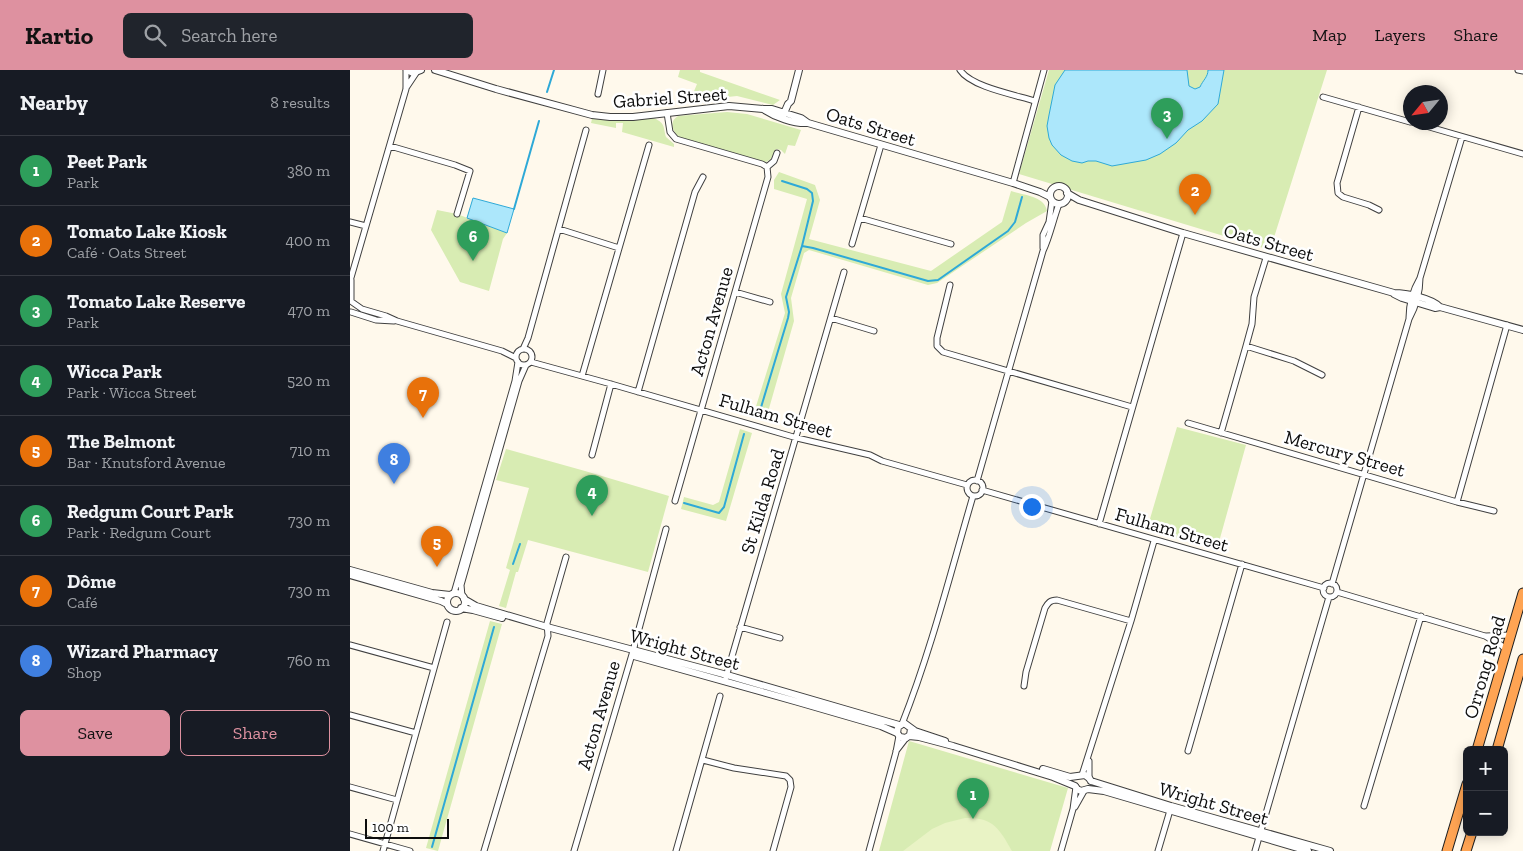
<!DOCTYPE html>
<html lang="en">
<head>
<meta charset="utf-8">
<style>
	:root { --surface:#171b24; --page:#20242c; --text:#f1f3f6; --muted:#9ea1a6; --line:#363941; --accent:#de91a0 }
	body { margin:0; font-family:"Zilla Slab",serif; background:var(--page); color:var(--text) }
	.controls { position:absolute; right:15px; bottom:15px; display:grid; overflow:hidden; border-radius:8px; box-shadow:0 2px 12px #0003 }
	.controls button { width:45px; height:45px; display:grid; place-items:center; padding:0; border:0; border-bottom:1px solid var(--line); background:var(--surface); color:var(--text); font:25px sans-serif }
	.compass { position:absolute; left:1053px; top:15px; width:45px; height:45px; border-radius:50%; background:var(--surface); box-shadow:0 2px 12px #0003; rotate:241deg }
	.scale { position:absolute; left:15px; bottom:12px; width:84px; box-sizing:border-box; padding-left:5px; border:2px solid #0d0d0d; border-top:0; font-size:14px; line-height:18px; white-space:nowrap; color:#0d0d0d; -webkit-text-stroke:4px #fff; paint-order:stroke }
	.you { position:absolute; left:681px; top:436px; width:18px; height:18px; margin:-12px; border:4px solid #fff; border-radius:50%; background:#1a73e8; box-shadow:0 0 0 8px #1a73e833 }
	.badge { display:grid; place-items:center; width:32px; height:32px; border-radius:50%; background:var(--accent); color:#fff; font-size:16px; font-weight:700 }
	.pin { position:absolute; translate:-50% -41px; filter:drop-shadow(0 1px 2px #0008) }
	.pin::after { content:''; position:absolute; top:26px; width:18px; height:15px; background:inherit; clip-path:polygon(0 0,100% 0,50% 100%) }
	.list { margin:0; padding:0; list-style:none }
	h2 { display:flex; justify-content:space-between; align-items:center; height:65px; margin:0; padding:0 20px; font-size:21px }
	h2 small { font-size:16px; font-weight:400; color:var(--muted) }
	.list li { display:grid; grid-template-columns:32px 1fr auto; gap:15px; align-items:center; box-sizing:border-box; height:70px; padding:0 20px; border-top:1px solid var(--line) }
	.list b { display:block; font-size:19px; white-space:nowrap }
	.list p { margin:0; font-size:16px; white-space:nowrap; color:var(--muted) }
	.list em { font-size:16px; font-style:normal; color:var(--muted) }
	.actions { display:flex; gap:10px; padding:15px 20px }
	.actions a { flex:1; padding:11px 0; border:1px solid var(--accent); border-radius:8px; text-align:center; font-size:18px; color:var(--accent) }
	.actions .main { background:var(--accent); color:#111 }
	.icon { flex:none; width:28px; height:28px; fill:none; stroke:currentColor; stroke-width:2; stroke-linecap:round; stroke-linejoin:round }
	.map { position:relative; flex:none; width:1173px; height:781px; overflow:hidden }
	header { display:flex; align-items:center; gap:30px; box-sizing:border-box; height:70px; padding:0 25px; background:var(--accent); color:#111 }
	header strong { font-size:24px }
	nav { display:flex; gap:28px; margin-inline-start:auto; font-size:18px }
	.search { width:350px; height:45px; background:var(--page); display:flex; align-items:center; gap:12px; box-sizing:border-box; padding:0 18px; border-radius:8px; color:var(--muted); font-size:19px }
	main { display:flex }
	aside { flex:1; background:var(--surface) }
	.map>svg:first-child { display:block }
	.green { fill:#d8ecb3 }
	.pitch { fill:#e9f3c5 }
	.water { fill:#ace7fb; stroke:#2ea9d7 }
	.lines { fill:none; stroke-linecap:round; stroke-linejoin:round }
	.stream { stroke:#2ea9d7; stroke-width:2 }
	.minor-casing { stroke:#404040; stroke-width:7 }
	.tertiary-casing { stroke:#404040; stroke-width:8 }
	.trunk-casing { stroke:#1e1e1e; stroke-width:11 }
	.minor { stroke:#fff; stroke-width:5 }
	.tertiary { stroke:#fff; stroke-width:6 }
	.trunk { stroke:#ffa453; stroke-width:9 }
	.labels { text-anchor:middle; stroke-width:5; stroke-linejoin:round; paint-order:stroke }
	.street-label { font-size:19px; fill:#0d0d0d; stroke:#fff }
</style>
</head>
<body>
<header>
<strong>Kartio</strong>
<div class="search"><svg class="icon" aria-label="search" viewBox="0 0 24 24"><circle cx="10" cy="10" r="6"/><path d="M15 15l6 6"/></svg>Search here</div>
<nav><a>Map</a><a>Layers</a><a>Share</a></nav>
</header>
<main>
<aside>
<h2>Nearby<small>8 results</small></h2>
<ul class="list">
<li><span class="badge" style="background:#2e9e5b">1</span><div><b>Peet Park</b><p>Park</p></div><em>380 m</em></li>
<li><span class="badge" style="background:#e8710a">2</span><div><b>Tomato Lake Kiosk</b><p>Café · Oats Street</p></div><em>400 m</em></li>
<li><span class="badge" style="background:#2e9e5b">3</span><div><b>Tomato Lake Reserve</b><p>Park</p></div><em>470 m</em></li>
<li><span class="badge" style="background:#2e9e5b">4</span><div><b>Wicca Park</b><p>Park · Wicca Street</p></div><em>520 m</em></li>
<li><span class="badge" style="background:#e8710a">5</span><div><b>The Belmont</b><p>Bar · Knutsford Avenue</p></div><em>710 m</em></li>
<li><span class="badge" style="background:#2e9e5b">6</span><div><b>Redgum Court Park</b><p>Park · Redgum Court</p></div><em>730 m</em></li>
<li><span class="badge" style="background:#e8710a">7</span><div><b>Dôme</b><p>Café</p></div><em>730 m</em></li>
<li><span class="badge" style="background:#3f7fe0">8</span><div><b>Wizard Pharmacy</b><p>Shop</p></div><em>760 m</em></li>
</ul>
<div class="actions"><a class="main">Save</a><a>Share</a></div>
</aside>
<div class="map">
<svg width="1173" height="781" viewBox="0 0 1173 781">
	<rect width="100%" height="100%" fill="#fff9ec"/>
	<path class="green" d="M330 0H350V2L430 30 423 35 387 26 340 31 347 14 328 7Z
		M699 0H977L920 180 669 104Z
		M377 42 397 44 451 60 445 76 438 75 435 84 431 80 426 79 421 89 416 92 330 68C323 62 318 52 328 46Z
		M304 48C316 54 313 57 316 67L324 74V77L272 62 273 53H266V58L241 53 242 49 274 51Z
		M429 102 465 115 470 130 459 169 581 201 652 152 661 121C673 125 695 126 697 141L676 153 587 213 578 215 459 180 454 183 441 228 444 251 418 342 414 348 411 349 403 346 435 243 431 224 457 129 424 119V110Z
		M87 140 107 144 157 163 153 169 139 221 110 212 81 160Z
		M827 357 896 375 867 479 797 459Z
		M390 359 402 363 376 451 331 439 334 427 363 435 369 432Z
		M156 379 235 401 319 426 298 502 178 470 168 502H166L156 538 149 536 160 500 156 498 179 418 146 410Z
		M140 551 152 554 88 781 76 778Z
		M559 671 718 718 700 781H529Z"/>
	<path class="pitch" d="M615 748C643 747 649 758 662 781H553L582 759 595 753Z"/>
	<path class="water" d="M715 0H837L839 16 845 19 850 17C853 10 858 7 858 0H874L868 34 852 51 838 60 826 73 810 84 796 90 762 96 746 91H738L732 93 722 91 711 85 702 75 699 68 697 56 699 45 705 15Z
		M123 128 164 139 157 163 117 148Z"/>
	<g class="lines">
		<path class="stream" d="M197 22 204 0
			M164 139 189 51
			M452 176 463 178 578 211 588 210 658 161 665 152 672 127
			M409 344 438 248 439 242 436 227 452 176 463 131 462 123 457 119 432 111
			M334 433 369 443 374 437 394 364
			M163 494 170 474
			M82 777 144 557"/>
		<defs>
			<path id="minor" d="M610 0C621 17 666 25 685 31
				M1168 0 1173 1
				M56 18 66 3
				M248 24 253 0
				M973 27 1060 52
				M1009 37 987 113 988 123 993 127 1019 135 1029 140
				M317 43 320 62 326 69 412 94 417 97
				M1062 52 1173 84
				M40 76 105 95 120 101 107 144
				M663 113 694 0
				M510 148 601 174
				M0 152 16 156
				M209 159 269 178
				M502 174 531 75
				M693 178V165L699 152 702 131
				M0 211 56 19V0
				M600 215 587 268V276L593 282 782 337
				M385 222 420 232
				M1 231V210
				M2 232 12 239 36 246 47 251 152 281 166 288
				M1 242 26 250 44 251
				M481 248 524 261
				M1059 248C1059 234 1063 220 1070 208L1112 67
				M896 276 944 291 972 305
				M166 287a8 8 0 1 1 16 0a8 8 0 1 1-16 0Z
				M173 279 178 268 236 60
				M181 292 261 314 447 368 520 385 532 391 617 415
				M232 306 299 75
				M288 322 345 122 353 107
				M838 353 1107 432 1144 441
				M871 363 896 276 902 254 904 227 916 188
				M242 385 261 314
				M617 418a8 8 0 1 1 16 0a8 8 0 1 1-16 0Z
				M627 411 693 181C700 166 703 150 709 134
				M632 420 974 518
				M325 431 418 107 417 97 424 91 427 83
				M1107 432 1157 255
				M749 454 833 163
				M973 520a7 7 0 1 1 14 0a7 7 0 1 1-14 0Z
				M982 514 1059 249C1066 236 1070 223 1070 208
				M987 522 1135 566 1151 575 1156 580
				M104 523 165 311 168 292
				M112 526 111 515 169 311 176 295
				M390 557 430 568
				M1136 566 1160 565
				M0 575 84 598
				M376 607 494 202
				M674 616 676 602 695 538C698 533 700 530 707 530L781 551
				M0 645 66 663
				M552 654C581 581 601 501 623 426
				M546 681 556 668
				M838 681 892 494
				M353 690 384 698 436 706 440 710 441 717 423 781
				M732 705 781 551 804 471
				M739 708V691
				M0 717 47 730
				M1014 736 1071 546
				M725 737 734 721
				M0 764 60 781
				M33 781 97 552
				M134 781 198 566 197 553 216 487
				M224 781 283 581 316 459
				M326 781 370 626
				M519 781 546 682 549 666
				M711 781 723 739 726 717
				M808 781 821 737
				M905 781 979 527"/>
			<path id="tertiary" d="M57 0 63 3 71 0
				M85 0 146 19 242 45 260 47H283L379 36 413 39H422L451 48 458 53 663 113 690 122 700 127
				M413 39C425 47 444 54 458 53
				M432 48 438 34 441 31 449 0
				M700 125a9 9 0 1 1 18 0a9 9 0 1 1-18 0Z
				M717 123 729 130 833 163 1044 223C1056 223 1081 228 1090 237L1173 260
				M1044 224 1052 228 1085 238 1090 237
				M0 500 82 523 100 525
				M0 505 91 531 97 534
				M97 532a9 9 0 1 1 18 0a9 9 0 1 1-18 0Z
				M114 529 126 536 197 557 377 605 549 655
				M111 538 123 540 152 548
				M284 586 448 632 531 656 547 663
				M561 659 560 665 556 668 550 667 547 663 548 657 554 653 565 661 595 671
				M559 666 569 667 603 676 703 707 725 716 727 719 731 721 738 719 754 721 958 781
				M693 699 720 707 735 705 739 708 741 711
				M741 711 821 736 980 781"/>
			<path id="trunk" d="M1127 680 1173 523
				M1147 680 1173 589
				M1097 781 1117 714
				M1116 781 1122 762"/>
		</defs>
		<use href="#minor" class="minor-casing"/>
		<use href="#tertiary" class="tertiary-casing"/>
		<use href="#trunk" class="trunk-casing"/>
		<use href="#minor" class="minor"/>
		<use href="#tertiary" class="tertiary"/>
		<use href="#trunk" class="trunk"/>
	</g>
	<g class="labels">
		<g class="street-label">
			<text transform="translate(320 27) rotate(-4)" y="7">Gabriel Street</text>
			<text transform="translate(521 56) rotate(17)" y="7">Oats Street</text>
			<text transform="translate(919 172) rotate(16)" y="7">Oats Street</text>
			<text transform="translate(361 251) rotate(-74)" y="7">Acton Avenue</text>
			<text transform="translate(426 345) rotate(16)" y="7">Fulham Street</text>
			<text transform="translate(995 383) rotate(16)" y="7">Mercury Street</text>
			<text transform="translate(412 431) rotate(-73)" y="7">St Kilda Road</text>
			<text transform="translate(822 459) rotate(16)" y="7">Fulham Street</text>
			<text transform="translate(335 579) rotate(15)" y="7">Wright Street</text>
			<text transform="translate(1134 597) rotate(-74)" y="7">Orrong Road</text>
			<text transform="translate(248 645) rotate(-74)" y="7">Acton Avenue</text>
			<text transform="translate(864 733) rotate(16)" y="7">Wright Street</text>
		</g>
	</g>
</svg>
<div class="controls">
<button>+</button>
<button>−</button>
</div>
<svg class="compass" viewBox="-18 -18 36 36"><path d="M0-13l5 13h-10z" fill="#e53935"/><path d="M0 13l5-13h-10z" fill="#9ea1a6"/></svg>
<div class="scale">100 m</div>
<div class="you"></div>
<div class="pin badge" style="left:623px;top:749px;background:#2e9e5b">1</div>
<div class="pin badge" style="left:845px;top:145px;background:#e8710a">2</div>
<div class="pin badge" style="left:817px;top:69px;background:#2e9e5b">3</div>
<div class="pin badge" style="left:242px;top:446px;background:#2e9e5b">4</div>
<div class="pin badge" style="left:87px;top:497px;background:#e8710a">5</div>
<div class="pin badge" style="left:123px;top:191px;background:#2e9e5b">6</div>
<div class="pin badge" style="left:73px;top:348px;background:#e8710a">7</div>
<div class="pin badge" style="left:44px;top:414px;background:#3f7fe0">8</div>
</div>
</main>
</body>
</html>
